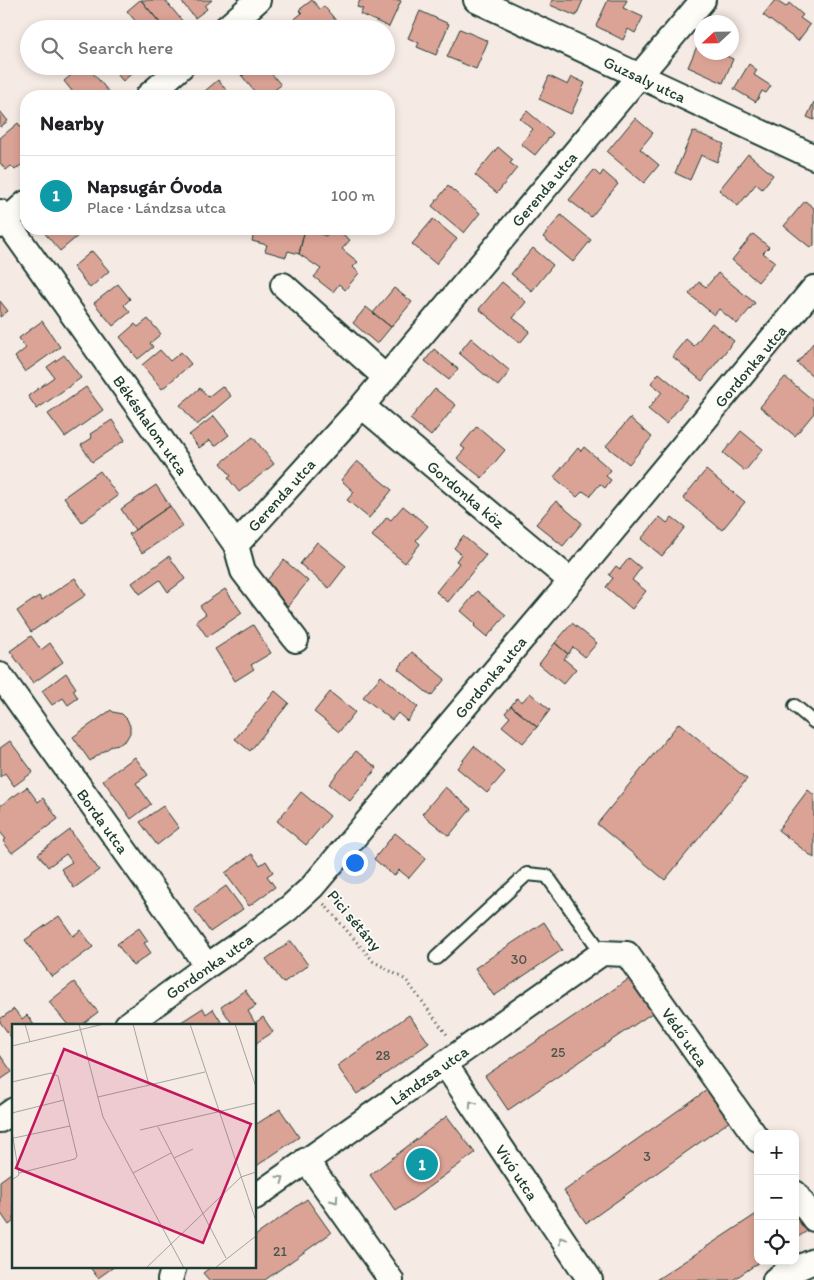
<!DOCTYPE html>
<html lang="en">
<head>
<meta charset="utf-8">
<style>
	:root { --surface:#fff; --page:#f6f6f6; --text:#202124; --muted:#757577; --line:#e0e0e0; --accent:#1f3d34 }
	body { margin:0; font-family:Itim,sans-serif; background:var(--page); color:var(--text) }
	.controls { position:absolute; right:15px; bottom:15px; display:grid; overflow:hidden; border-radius:10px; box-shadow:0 2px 8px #0003 }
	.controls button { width:45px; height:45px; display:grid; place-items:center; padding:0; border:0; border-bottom:1px solid var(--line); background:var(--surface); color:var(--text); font:25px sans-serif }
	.compass { position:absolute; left:694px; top:15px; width:45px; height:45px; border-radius:50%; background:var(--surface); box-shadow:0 2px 8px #0003; rotate:248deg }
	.you { position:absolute; left:354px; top:862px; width:18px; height:18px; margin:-12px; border:4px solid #fff; border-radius:50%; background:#1a73e8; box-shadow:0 0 0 8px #1a73e833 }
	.badge { display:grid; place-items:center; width:32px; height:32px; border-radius:50%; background:var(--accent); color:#fff; font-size:16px; font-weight:700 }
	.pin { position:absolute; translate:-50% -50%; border:2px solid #fff; box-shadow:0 1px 5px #0006 }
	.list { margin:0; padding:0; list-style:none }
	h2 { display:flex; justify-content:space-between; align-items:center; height:65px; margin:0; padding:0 20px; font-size:21px }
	h2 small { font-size:16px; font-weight:400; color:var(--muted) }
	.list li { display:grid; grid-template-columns:32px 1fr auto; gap:15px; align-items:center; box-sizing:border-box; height:80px; padding:0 20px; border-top:1px solid var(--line) }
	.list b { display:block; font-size:19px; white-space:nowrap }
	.list p { margin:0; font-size:16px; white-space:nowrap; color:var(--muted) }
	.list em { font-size:16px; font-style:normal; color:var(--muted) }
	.icon { flex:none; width:28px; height:28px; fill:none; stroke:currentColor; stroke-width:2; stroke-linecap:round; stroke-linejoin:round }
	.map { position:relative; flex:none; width:814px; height:1280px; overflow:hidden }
	.search { position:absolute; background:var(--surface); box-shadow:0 2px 8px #0003; left:20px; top:20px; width:375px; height:55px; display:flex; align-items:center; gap:12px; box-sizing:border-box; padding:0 18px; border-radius:28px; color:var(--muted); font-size:19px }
	.panel { position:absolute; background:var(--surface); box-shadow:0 2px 8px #0003; left:20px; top:90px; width:375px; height:145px; border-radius:20px }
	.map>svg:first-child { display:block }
	.building { fill:#dba396; stroke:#1f3d34 }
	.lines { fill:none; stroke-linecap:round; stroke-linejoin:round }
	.lane-casing { stroke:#1f3d34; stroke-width:16 }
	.street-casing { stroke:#1f3d34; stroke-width:28 }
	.path { stroke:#1f3d34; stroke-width:3; stroke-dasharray:1 4; stroke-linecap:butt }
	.lane { stroke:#fdfcf7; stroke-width:12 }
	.street { stroke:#fdfcf7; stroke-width:24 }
	.oneway { stroke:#8e9c96 }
	.labels { text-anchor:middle; stroke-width:4; stroke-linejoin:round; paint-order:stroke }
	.number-label { font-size:14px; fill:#4e564c }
	.street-label { font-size:16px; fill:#1f3d34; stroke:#fdfcf7 }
	.inset-road { fill:none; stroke:#a0a59e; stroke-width:1 }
	.view { fill:#c2185b; fill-opacity:0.15; stroke:#c2185b; stroke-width:2.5 }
	.inset-edge { fill:none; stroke:#1f3d34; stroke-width:2.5 }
</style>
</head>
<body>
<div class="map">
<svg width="814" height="1280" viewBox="0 0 814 1280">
	<rect width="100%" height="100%" fill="#f6eae4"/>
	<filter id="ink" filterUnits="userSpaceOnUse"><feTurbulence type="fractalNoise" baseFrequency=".02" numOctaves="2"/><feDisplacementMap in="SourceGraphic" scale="10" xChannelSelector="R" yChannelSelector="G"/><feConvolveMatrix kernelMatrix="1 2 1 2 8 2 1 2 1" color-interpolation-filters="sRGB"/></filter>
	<g filter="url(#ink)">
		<path class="building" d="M140 0H141L165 29H142L127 11Z
			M141 0H165L184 23 177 29H165Z
			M180 0H212L205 6 207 9 195 18Z
			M312 0 320 9 324 6 342 28 297 29 291 22 302 13 299 10Z
			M360 0H399L401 1 389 27 360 14 363 9 357 7Z
			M552 0H583L576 16 550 5Z
			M608 0H627L623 8 643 17 635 33 628 29 623 40 596 26Z
			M775 0 786 7 789 3 803 15 800 18 810 25 798 41 763 15Z
			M420 11 449 24 436 55 417 47 419 43 408 38Z
			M460 29 488 41 476 69 447 57Z
			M698 44 702 45V52H718L733 59 723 83 688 67Z
			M749 64 757 70 754 75 771 86 766 93 762 91 756 102 734 89Z
			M82 66H87L109 92 103 96H76L64 81Z
			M110 66H141L123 81Z
			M233 66H254L242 76Z
			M254 66H265L281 85 267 96H258L242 76Z
			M549 76 568 85 572 77 585 83 571 114 539 99Z
			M218 80 231 96H199Z
			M814 102V120L807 117Z
			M0 111 8 121 0 127Z
			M527 111 553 133 535 155 521 144 533 129 520 119Z
			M635 118 653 133 640 149 659 165 644 183 607 152Z
			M18 123 26 134V161L15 170 11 166 6 170 0 163V138Z
			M693 131 724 144 717 162 701 155 690 180 675 173Z
			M498 147 513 160 510 163 517 168 497 193 475 175Z
			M748 154 773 175 762 189 756 184 738 206 719 190Z
			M594 170 600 176 603 171 618 184 591 217 569 200Z
			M448 186 480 213 464 233 432 206Z
			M805 201 814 208V245L811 248 784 226Z
			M561 215 591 240 573 262 543 237Z
			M433 219 457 239 436 264 412 244Z
			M41 229H86L60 251Z
			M255 229H305L299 254 288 251 286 257 265 251 267 245 252 241Z
			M305 229 326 236 332 229H336L350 240 342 249 358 262 353 267 359 273 345 290 339 284 333 292 314 277 321 269 299 254Z
			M753 234 769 247 763 253 775 262 758 282 732 260Z
			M533 248 553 265 532 291 511 274Z
			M92 251 109 271 90 288 73 267Z
			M718 273 755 303 737 324 719 309 714 315 689 294 699 282 706 287Z
			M502 282 526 302 513 318 530 331 520 343 479 309Z
			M118 284 130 299 124 305 130 312 113 326 94 303Z
			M394 288 412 302 391 327 373 313Z
			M0 301 8 311 0 317Z
			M366 307 391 327 377 344 353 323Z
			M148 319 161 334 150 343 153 347 138 359 120 337 135 324 138 327Z
			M42 321 60 347 25 372 15 357 26 348 19 338Z
			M712 323 734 341 702 381 672 356 686 339 694 346Z
			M471 338 510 371 498 386 459 353Z
			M814 342V377L797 363Z
			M434 349 458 369 449 380 425 361Z
			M160 350 170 361 181 352 191 364 162 389 142 365Z
			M64 355 81 378 37 409 28 396 54 377 47 367Z
			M659 373 688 397 666 424 648 409 662 392 651 383Z
			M785 377 814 401V413L795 436 760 407Z
			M222 386 231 396 197 425 180 405 200 388 208 397Z
			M86 387 103 410 65 437 48 414Z
			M435 389 456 405 431 436 410 419Z
			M214 416 229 435 215 446 210 440 199 448 189 435Z
			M630 418 652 437 629 464 606 446Z
			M112 420 125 440 92 462 81 445 92 438 90 434Z
			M477 426 505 450 482 478 457 458 465 449 461 446Z
			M741 431 763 449 745 471 723 453Z
			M253 437 274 464 239 492 228 478 231 476 221 463Z
			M584 447 611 470 606 476 611 480 605 488 600 484 590 496 583 491 577 497 554 477 578 448 581 451Z
			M357 461 392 490 369 518 347 500 354 492 341 480Z
			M706 470 745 502 722 530 683 498Z
			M100 471 118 496 82 522 64 497Z
			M156 485 170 506 135 530 121 509Z
			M556 501 582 523 563 546 536 524Z
			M170 506 183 526 142 553 129 534Z
			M403 506 428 526 416 540 420 544 405 563 372 536 387 517 391 520Z
			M660 517 667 523 672 517 685 527 662 556 641 539Z
			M463 536 486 555 448 602 436 592 459 563 456 561 461 554 454 548Z
			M317 542 346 566 329 588 300 564Z
			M169 556 185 579 168 592 160 580 140 594 132 583Z
			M629 558 641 568 632 580 646 591 632 609 606 587 613 578 609 575 616 566 620 569Z
			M284 560 308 581 288 606 263 585Z
			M75 578 86 595 31 632 17 611 39 596 42 600Z
			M225 589 242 613 207 637 196 621 206 614 200 606Z
			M477 591 506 615 487 637 474 626 476 624 461 611Z
			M572 623 597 643 585 657 573 647 568 654 555 643Z
			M253 625 271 653 251 665 254 669 235 681 215 649Z
			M31 636 41 650 50 643 63 662 33 683 10 651Z
			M555 643 568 654 564 659 576 669 563 684 539 664Z
			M412 652 445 679 431 696 398 669Z
			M66 673 76 688 73 690 78 698 68 705 63 698 52 705 42 691Z
			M381 676 418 707 407 721 398 713 392 720 363 697Z
			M275 691 289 703 250 751 235 739Z
			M330 692 355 712 339 732 314 712Z
			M530 693 550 710 537 727 511 706 517 698 522 702Z
			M511 706 537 727 523 743 502 726 510 717 505 713Z
			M111 710 113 712 122 714 127 719 130 726V733L126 740 120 744 113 745 90 761 73 737Z
			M679 723 747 779 665 880 597 824Z
			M10 741 33 772 14 786 5 773 0 777V748Z
			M474 746 505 772 487 793 457 768Z
			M356 751 377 768 350 801 329 784Z
			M135 757 148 775 136 783 151 804 131 819 103 780Z
			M27 787 38 802 43 798 58 819 12 853 3 841 6 839 0 832V806Z
			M445 787 471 809 449 836 422 814Z
			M808 790 814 795V858L778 830Z
			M301 792 330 816 306 845 277 821Z
			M163 806 179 828 157 845 140 822Z
			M70 830 99 870 74 888 61 869 72 862 66 854 48 867 38 854Z
			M395 833 426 858 409 878 399 870 394 876 374 859Z
			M252 854 260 865 266 861 273 872 267 876 275 887 249 906 225 873Z
			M226 886 243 909 210 932 194 909Z
			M59 916 73 936 81 930 93 947 52 977 25 940Z
			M544 922 562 950 494 996 475 968Z
			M139 928 148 941 144 943 151 953 133 966 117 944Z
			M291 941 308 965 283 983 266 959Z
			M632 977 655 1011 508 1110 485 1076Z
			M74 982 98 1012 81 1025H68L49 1002Z
			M245 990 256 1006 248 1011 255 1023 263 1017 273 1032 255 1044V1025H233L221 1007Z
			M203 1008 206 1014 213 1009 223 1025H179L178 1024Z
			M14 1009 22 1019 27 1015 34 1025H14V1041L0 1022V1019Z
			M409 1015 429 1043 357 1094 337 1066Z
			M0 1055 12 1072 0 1080Z
			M707 1090 730 1121 586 1223 564 1191Z
			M280 1109 299 1137 255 1167V1125Z
			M447 1116 475 1153 396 1211 370 1175Z
			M11 1173 14 1177V1221L9 1225 0 1212V1181Z
			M307 1199 331 1233 265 1280H209L203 1273 212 1266H255V1236Z
			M758 1213V1261H761L733 1280H656Z
			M795 1213 807 1231 795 1239Z
			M89 1266H115L98 1278Z"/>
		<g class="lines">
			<defs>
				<path id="lane" d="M795 706 814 722
					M436 958 527 874 547 876 602 953"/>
				<path id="street" d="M476 0 814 157
					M225 29 258 0
					M148 96 182 66
					M0 212 236 545 243 571 296 640
					M0 226 26 203
					M283 285 385 377
					M362 406 571 581
					M236 545 362 406 703 0
					M0 675 207 966
					M127 1025 207 966 262 928 289 908 312 887 571 581 814 288
					M445 1064 590 1280
					M0 1120 14 1110
					M306 1160 391 1280
					M795 1193 814 1219
					M255 1197 602 953 627 954 758 1140
					M170 1280 174 1266
					M775 1280 784 1274 814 1261"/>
			</defs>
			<use href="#lane" class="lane-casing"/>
			<use href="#street" class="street-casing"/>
			<path class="path" d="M324 904 373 961 406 980 448 1036"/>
			<use href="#lane" class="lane"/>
			<use href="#street" class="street"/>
		</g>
		<defs><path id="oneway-chevron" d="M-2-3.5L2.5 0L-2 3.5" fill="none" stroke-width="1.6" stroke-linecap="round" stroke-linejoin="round" transform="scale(1.25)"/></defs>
		<g class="oneway">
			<use href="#oneway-chevron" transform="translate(472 1104) rotate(-124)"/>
			<use href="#oneway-chevron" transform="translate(281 1179) rotate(-35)"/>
			<use href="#oneway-chevron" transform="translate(335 1200) rotate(55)"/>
			<use href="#oneway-chevron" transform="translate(562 1240) rotate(-124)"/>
		</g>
	</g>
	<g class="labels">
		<g class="number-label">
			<text x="519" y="964">30</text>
			<text x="558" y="1057">25</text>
			<text x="383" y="1060">28</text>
			<text x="647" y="1161">3</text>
			<text x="280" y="1256">21</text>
		</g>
		<g class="street-label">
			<text transform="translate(645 79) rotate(25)" y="6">Guzsaly utca</text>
			<text transform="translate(544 189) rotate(-50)" y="6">Gerenda utca</text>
			<text transform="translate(750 366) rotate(-50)" y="6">Gordonka utca</text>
			<text transform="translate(151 425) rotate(55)" y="6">Békéshalom utca</text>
			<text transform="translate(466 494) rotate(40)" y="6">Gordonka köz</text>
			<text transform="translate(281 495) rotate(-48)" y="6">Gerenda utca</text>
			<text transform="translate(490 677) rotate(-50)" y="6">Gordonka utca</text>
			<text transform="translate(103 821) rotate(54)" y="6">Borda utca</text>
			<text transform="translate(355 920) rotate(50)" y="6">Pici sétány</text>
			<text transform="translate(209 966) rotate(-35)" y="6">Gordonka utca</text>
			<text transform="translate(685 1037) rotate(55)" y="6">Védő utca</text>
			<text transform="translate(429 1075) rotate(-35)" y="6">Lándzsa utca</text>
			<text transform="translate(517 1172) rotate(56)" y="6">Vívó utca</text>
		</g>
	</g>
	<g transform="translate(12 1024)">
		<rect width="244" height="244" fill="#f6eae4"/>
		<path class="inset-road" d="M13 0 18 18M67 0 91 93 172 244M121 0 137 61M178 0 244 197M223 0 244 63M0 22 92 0M0 58 39 49 46 52 65 132 63 135 7 149M86 73 193 48M0 89 52 76M146 103 214 234M128 106 244 79M0 107 7 151 0 156M2 114 58 102M162 134 181 125M121 149 159 129M134 244 229 153 244 148M203 244 244 212"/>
		<path class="view" d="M52 25 239 100 191 219 4 144Z"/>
		<rect width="244" height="244" class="inset-edge"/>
	</g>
</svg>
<div class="controls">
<button>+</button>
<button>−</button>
<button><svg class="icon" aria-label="locate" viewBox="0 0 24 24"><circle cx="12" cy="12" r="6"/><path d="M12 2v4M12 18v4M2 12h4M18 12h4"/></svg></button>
</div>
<svg class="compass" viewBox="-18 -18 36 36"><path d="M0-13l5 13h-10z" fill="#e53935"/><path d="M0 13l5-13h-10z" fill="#757577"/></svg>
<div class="you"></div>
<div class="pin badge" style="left:422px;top:1164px;background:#0f9aa8">1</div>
<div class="search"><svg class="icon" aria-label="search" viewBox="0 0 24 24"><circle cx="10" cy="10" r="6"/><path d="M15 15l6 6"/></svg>Search here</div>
<section class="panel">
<h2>Nearby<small></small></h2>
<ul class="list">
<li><span class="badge" style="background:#0f9aa8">1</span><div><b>Napsugár Óvoda</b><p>Place · Lándzsa utca</p></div><em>100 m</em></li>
</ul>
</section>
</div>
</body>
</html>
